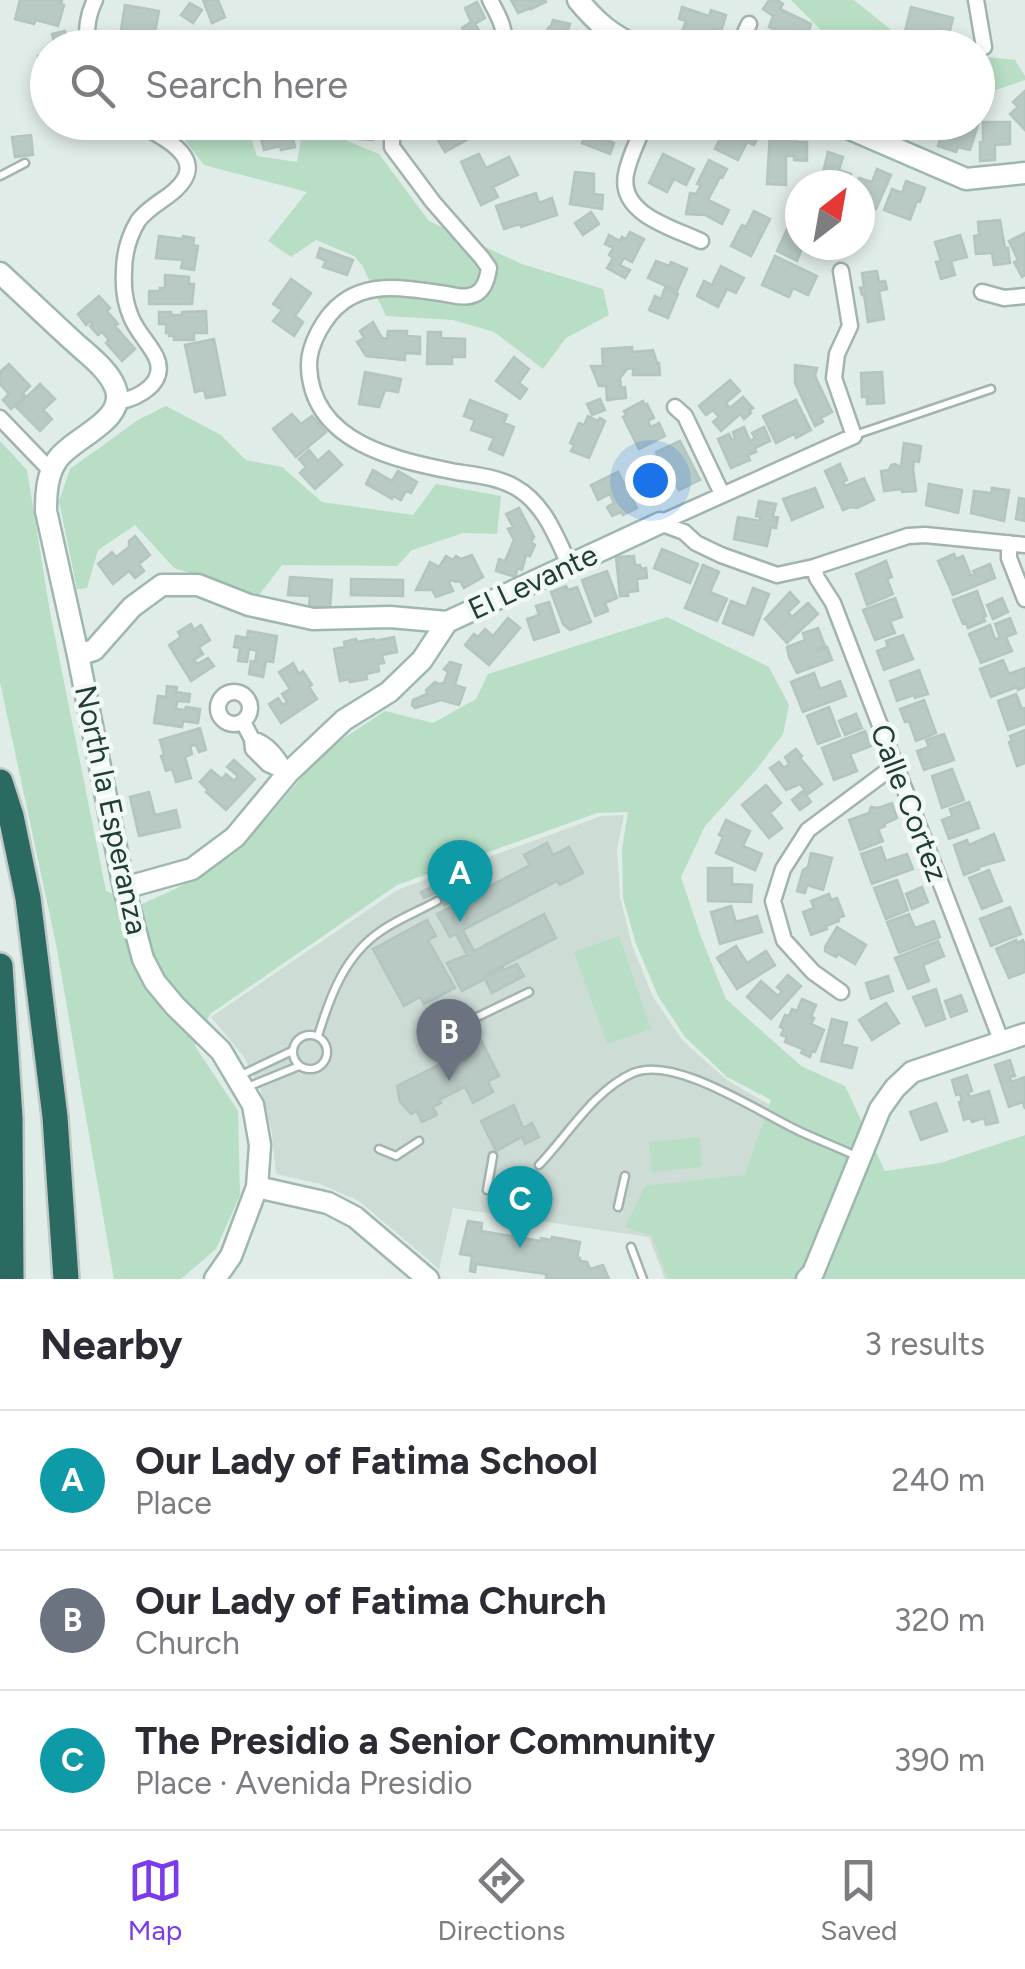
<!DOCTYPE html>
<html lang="en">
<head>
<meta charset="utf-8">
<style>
	:root { --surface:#fff; --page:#f2f2f3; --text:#2b2b33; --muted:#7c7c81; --line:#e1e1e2; --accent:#7c3aed }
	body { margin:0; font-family:Figtree,sans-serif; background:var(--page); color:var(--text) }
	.compass { position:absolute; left:785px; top:170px; width:90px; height:90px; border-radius:50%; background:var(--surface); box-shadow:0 5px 15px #0003; rotate:31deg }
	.you { position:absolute; left:650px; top:480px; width:35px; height:35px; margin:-25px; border:8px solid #fff; border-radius:50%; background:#1a73e8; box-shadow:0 0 0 15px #1a73e833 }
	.badge { display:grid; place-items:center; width:65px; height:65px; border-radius:50%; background:var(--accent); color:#fff; font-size:32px; font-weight:700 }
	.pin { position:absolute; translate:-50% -82px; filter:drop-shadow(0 2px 5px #0008) }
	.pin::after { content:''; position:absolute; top:52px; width:35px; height:30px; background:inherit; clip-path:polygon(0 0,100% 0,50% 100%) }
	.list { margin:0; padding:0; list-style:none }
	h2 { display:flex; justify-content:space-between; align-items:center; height:130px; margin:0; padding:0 40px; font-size:42px }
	h2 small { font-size:32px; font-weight:400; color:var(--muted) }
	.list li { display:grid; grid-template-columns:65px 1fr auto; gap:30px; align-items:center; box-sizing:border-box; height:140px; padding:0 40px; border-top:2px solid var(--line) }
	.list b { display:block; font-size:38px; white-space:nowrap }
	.list p { margin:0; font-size:32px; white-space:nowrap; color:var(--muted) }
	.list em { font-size:32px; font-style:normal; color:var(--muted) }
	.icon { flex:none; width:55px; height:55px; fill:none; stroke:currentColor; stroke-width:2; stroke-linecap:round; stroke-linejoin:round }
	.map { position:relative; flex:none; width:1025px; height:1279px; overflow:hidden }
	.search { position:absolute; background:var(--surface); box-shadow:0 5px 15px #0003; left:30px; right:30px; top:30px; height:110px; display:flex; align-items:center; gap:25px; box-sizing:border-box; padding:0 35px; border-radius:55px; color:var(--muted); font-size:38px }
	.sheet { height:550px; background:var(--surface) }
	nav { display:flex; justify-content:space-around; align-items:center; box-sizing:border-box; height:140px; border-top:2px solid var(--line); background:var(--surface); font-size:28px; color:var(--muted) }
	nav a { display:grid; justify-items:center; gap:5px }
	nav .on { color:var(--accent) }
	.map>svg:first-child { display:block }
	.built { fill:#cedcd6 }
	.green { fill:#b8dec5 }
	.building { fill:#b9c9c3; stroke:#b3c5bf; stroke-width:2.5 }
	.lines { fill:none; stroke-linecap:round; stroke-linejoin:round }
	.lane-casing { stroke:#a3b4af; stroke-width:11 }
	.street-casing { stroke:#a3b4af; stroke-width:19 }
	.secondary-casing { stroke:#9eb8b0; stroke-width:25 }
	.highway-casing { stroke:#c1c9c7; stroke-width:30 }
	.lane { stroke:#fff; stroke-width:6 }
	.street { stroke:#fff; stroke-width:14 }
	.secondary { stroke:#fff; stroke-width:20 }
	.highway { stroke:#2b6a61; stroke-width:25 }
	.labels { text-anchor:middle; stroke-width:9; stroke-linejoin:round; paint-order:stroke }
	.street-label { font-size:30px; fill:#203d37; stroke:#f1f8f5 }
</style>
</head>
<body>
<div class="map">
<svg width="1025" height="1279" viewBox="0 0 1025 1279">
	<rect width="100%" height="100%" fill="#e0ece7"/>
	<path class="built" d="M624 815 617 849 620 897 632 945 653 997 683 1041 727 1080 795 1120 790 1279H665L649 1237 453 1208 439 1269 359 1201 320 1184 276 1174 272 1133 261 1091 244 1057 211 1017 397 890 602 816Z"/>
	<path class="green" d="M791 0H854L895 33 904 47H844L824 33Z
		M978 56 1015 60 1025 76V80L978 96Z
		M186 123H246L257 156 297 162 304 123 379 154 429 221 522 264 603 289 609 315 566 338 543 369 494 332 453 320 386 316 362 265 354 256 316 240 291 257 268 241 307 192 204 165 174 126Z
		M166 406 221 435 246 460 282 467 322 502 413 515 436 484 501 496 497 534 463 533 412 550 397 566 282 565 259 595 174 568 135 525 98 550 87 588 77 589 59 501 70 469 138 420Z
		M0 441 27 470 50 612 106 891 140 905 177 888 225 859 269 816 323 752 385 711 433 723 476 699 488 674 667 617 769 667 789 705 783 734 757 769 705 826 681 877 701 937 726 999 801 1066 845 1086 885 1171 940 1163 1025 1135V1279H668L652 1236 625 1227 645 1186 745 1175 771 1100 727 1077 685 1037 658 996 636 944 623 898 622 849 628 812 597 813 397 885 210 1014 195 1046 238 1111 240 1195 216 1249 181 1279H114L56 944 0 682Z
		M619 936 651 1029 607 1044 574 952Z
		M700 1137 702 1167 652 1172 649 1142Z"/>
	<path class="building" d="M20 0H62L61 4 64 5 58 26 36 20 34 24 15 19Z
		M203 0H218L225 17 212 23Z
		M511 0H545L546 2 531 9V8L518 13Z
		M769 0H777L783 4 780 9 811 24 807 38 798 35 797 38 790 35 791 32 786 30 784 33 769 27 773 16 763 9Z
		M477 2 485 18 475 24 481 34 478 39 482 40 479 46 474 44 473 48H456L461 45 466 35 462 28 471 22 465 8Z
		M190 3 202 10 193 23 181 15Z
		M125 5 159 11 154 38 167 40 166 48H140L141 40 120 36Z
		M682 7 709 16 711 10 726 15 721 32 713 29 704 48 679 40 686 21 679 19Z
		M911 7 953 18 948 38 943 37 940 48 903 39Z
		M553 20 570 24 567 33 572 37 575 34 586 43 583 48H547L548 28 551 26Z
		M65 31 68 43 55 47 52 34Z
		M48 54V81L47 80 42 81 38 56Z
		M1025 91V130L1010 114 1018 107 1013 102Z
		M978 114 981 115 970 150 958 147 956 152 938 146 945 122H978Z
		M272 122H289L295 147 281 150 280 146 264 150 260 135 274 132Z
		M453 122H491L493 125 445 152 434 133Z
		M580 122H625L626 123 621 137 606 131 603 139 614 143 610 154 582 143 587 131 578 128Z
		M669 122H697L690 138 667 127Z
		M728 122H748L762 129 754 145 747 142 738 160 715 149Z
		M904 122H940L934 139 922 135 925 127 921 126 917 137 901 131Z
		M983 122H1010V144L995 145V160L980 161V142H983Z
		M361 126 374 127 373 140 359 139Z
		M770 132H784V138H796L797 142H807V161L794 160V156H786V185L767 184Z
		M31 135 33 155 15 157 12 137Z
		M828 152 843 157 839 170 851 174 847 185H820Z
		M479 154 486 168 509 157 518 175 493 187 498 197 481 205 461 162Z
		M663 154 694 169 686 185 674 179 667 192 649 183Z
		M709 160 727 169 722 178 720 177 708 200 729 210 722 224 705 215 686 214 690 193 696 194 701 185 697 184Z
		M877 169 891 175 876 209 860 202V185H856L859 178 872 182Z
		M575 172 594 174V194L603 195 602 209 570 204Z
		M906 181 925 188 920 202 917 201 910 220 884 210 892 189 902 193Z
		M536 193 539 203 552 198 557 215 521 227 520 224 504 229 496 206Z
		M754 211 770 219 751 256 731 246 742 225 746 227Z
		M591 212 599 224 583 235 575 223Z
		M800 220V245H821L809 254 803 246 797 261 777 251 787 229Z
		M1000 220 1005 248H1008L1010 263 994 265 992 253 976 254 974 236 979 235 978 222Z
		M630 232 644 239 632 262 624 258 620 265 630 270 625 278 607 268 613 258 609 255 613 248 605 244 609 235 620 241 622 237 626 239Z
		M1025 233V275L1022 277 1014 262 1018 260 1009 241Z
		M960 235 967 257 951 261 955 275 941 279 936 262 941 261 935 242Z
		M159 236 183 239V236L194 238 193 245 198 246 194 270 181 268 183 260 156 258Z
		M320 248 353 260 347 275 323 267 326 261 317 257Z
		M775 256 817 276 808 295 793 288 789 297 762 285Z
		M656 261 669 266 671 262 687 269 677 291 648 278Z
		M721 266 744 278 736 293 727 289 718 307 697 296 704 281 712 285Z
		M877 271 879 282 885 281 887 289 879 291 884 319 868 322 864 294 862 295 860 288 864 287 862 273Z
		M165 275 189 277V284H194L192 304H149V291H160V288H165Z
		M291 279 311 293 295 316 303 322 294 336 273 321 282 310 273 304Z
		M665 288 678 294 668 318 649 310 655 296 661 299Z
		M99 296 110 308 107 311 118 324 115 326 135 349 122 361 106 343 109 340 102 332 98 335 90 326 93 324 90 321 86 325 78 314Z
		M206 311 207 333H194V340H174V336H169V333H166V324H159V312H171V315H182V312Z
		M373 322 382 338 387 339 388 331H407V336L420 337V354L405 353V360L366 356 357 342 364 338 360 331Z
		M428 332H441V338L465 339V357H452V364H427Z
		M214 339 225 395 206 398 204 390 195 392 185 345Z
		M632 347V352L653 350 657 363H659L660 375H633V368L627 369 620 378 621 388 625 387 626 398 607 400 606 386H599L591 366H603L602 349Z
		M514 357 529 369 519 383 527 389 520 399 496 381Z
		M9 364 30 386 23 393 25 396 11 409 3 400 9 394 0 384V372Z
		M795 365 817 368 815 376 832 412 821 418 823 422 815 426 795 383Z
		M365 372 401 379 398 392 385 390 379 407 359 404Z
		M882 372 884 403 867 404V397H862L861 373Z
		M730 380 740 391 726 403 730 408 743 397 753 408 749 411 751 413 744 419 740 414 721 431 713 422 719 417 713 410 706 415 699 406Z
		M40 384 55 399 43 410 52 419 40 431 16 407Z
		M600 399 605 410 592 415 587 404Z
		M470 400 507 415 504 423 514 427 503 455 489 449 494 438 471 430 475 420 464 416Z
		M796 400 811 430 796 438 794 434 776 443 763 416Z
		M643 401 645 405 647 404 654 418 648 421 651 427 659 423 665 436 639 449 623 417 626 415 624 411Z
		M292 414 301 424 312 416 326 432 296 457 273 429Z
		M588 416 598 421 600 418 605 421 589 458 571 451 574 445 570 443 579 423 584 425Z
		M744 427 750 441 755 438 752 433 764 427 770 441 755 448 756 452 748 455 750 460 731 468 718 439 729 434 732 440 735 439 733 432Z
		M680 441 700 480 679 490 676 484 666 488V496L647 494 637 468H664L656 452Z
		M904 443 921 446 919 462 914 461 913 469 916 491 902 492 901 489 884 491 881 471 889 470 891 465 895 464 901 467Z
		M309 450 318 461 329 451 342 465 315 489 300 473 306 467 299 459Z
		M840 464 847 480 843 482 845 486 864 478 874 500 857 508 850 507 843 510 825 471Z
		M373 470 392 481 398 471 417 482 411 493 406 491 401 500 393 496 392 499 366 484Z
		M618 472 637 508 623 515 621 512 612 516 607 507 614 503 610 494 598 500 591 485Z
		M929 484 962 490 958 513 926 505Z
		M815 488 823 507 792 520 783 499Z
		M992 488 1009 490 1004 521 971 513 974 491 991 493Z
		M1019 498 1025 499V521L1016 519Z
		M759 501 776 504 773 516 778 517 776 528 771 527 767 546 734 539 738 517 760 521V517L756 516Z
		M519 508 534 537 531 542 535 545 530 556 526 555 522 570 518 568 515 577 496 571 499 559 505 561 514 540 508 529 513 527 506 514Z
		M135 536 150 555 139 564 144 571 135 578 129 571 113 584 98 564 112 552 116 557 129 547V541Z
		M662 549 698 564 690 583 654 568Z
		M954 554 956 559 963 556 971 576 975 574 973 571 990 564 995 578 953 595 938 561Z
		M472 555 483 577 464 588 460 581 456 582 451 580 449 582 453 591 436 597 432 590H416L430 562 439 567 446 556 453 560 456 556 461 559Z
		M634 556 635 565H640L641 569 646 568 647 578 637 579 638 591 628 592V596H620L616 557Z
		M886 561 892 577 887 579 893 594 867 605 856 574Z
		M703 565 719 572 710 592 727 599 717 621 685 608Z
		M607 571 617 598 605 603 608 611 595 616 582 580Z
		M290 577 332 580 330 609 309 607 310 596 288 595Z
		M351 579 403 580V596L351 595Z
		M566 586 568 590 577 587 591 622 570 630 563 624 551 592Z
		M753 588 769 594 753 635 723 623 731 601 746 607Z
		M977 591 986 616 983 617 985 621 968 628 966 623 963 624 953 600Z
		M790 592 799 602 788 612 792 617 808 603 818 614 787 643 765 619Z
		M895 598 902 617 890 621 895 633 875 640 863 610Z
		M1002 598 1008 612 993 619 987 605Z
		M549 602 559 632 534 640 527 619 539 615 536 606Z
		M508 618 520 628 489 665 465 645 474 634 478 637 485 629 493 636Z
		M1010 618 1016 633 1006 637 1012 651 981 663 969 634 990 625 995 639 1000 638 995 624Z
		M191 624 194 630 201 625 210 640 199 647 203 654 194 660 197 664 208 658 214 666 191 681 169 645 181 637 178 632Z
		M818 628 825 646 816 649 817 651 827 647 832 660 797 673 789 657 787 647 805 640 803 633Z
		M248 631 277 636 273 662 266 661 263 677 249 674 251 661 255 662 257 651 249 649 247 662 238 661 240 648 234 647 236 636 247 638Z
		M903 635 913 659 884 670 877 651 888 647 886 641Z
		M394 637 397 652 382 655 384 663 378 664 379 671 366 674 367 679 350 682 349 679 340 681 334 649 345 647 344 642 356 639 357 642 374 639V641Z
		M1003 660 1009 674 1025 668V687L1018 690 1017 687 991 697 980 669Z
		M450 662 461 665 455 685 465 688 459 705 441 700 415 708 412 705 413 700 427 694 426 690 435 682 439 684 444 683 448 672 444 669Z
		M293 663 299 674 303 671 312 685 309 687 317 699 281 723 269 704 278 698 283 705 287 702 282 694 290 689 279 672Z
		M919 670 928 694 915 698 914 695 897 701 890 681Z
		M814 673 820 689 840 681 846 696 803 712 791 682Z
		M167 686 177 687 176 692 190 694 189 702 177 701 176 709 185 710 186 707 200 709 198 723 183 721 182 727 154 723 158 696 166 697Z
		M1016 694 1022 709 1025 708V724L1008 730 998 701Z
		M924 700 936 733 916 741 909 721 905 722 900 709Z
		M829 707 840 736 818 744 807 716Z
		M856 714 862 728 845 735 839 721Z
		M200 728 206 750 199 752 196 745 190 746 192 754 185 757 191 778 176 782 172 769 166 771 161 756 164 755 160 740Z
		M1025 730V763L1017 766 1009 742 1012 741 1010 736Z
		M865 731 871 746 850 754 857 771 834 780 822 748Z
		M944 734 954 760 924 770 917 751 929 747 926 740Z
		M796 749 802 756 800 758 822 784 808 794 800 784 786 790 770 768 779 762 784 768 789 764 785 757Z
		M234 760 255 779 226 810 206 792 208 790 200 782 211 770 222 779 226 774 234 781 238 776 227 767Z
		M952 769 964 800 942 808 932 776Z
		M766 785 781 803 770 813 782 828 769 838 742 805Z
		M803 791 811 802 800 810 792 800Z
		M149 792 155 815 176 810 180 827 139 836 130 797Z
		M969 802 979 828 949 839 942 820 952 816 950 809Z
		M892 803 897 818 884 824 885 826 878 829 883 841 860 850 849 820 869 813 871 807 878 808Z
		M726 820 750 831 743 846 762 854 755 870 716 853 723 837 719 835Z
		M994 834 1004 860 978 867 979 869 964 875 954 845 967 840 969 845Z
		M547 843 553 855 569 847 583 873 560 885 557 881 463 930 474 951 544 914 556 938 485 975 486 977 503 968 504 970 517 964 524 976 492 993 485 979 462 991 447 963 467 955 456 934 450 937 437 914 530 865 524 855Z
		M881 847 886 861 907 854 913 869 872 884 861 854Z
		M811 853 832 858 823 890 807 885 805 893 797 891 803 870 808 867Z
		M708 868H732V884L752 885 751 902 708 901Z
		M989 870 1002 901 982 909 969 878Z
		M457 875 465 892 460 894 454 883 442 889 449 903 444 905 437 892 424 898 421 892Z
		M897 880 908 910 886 919 874 888Z
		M922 887 928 902 912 909 906 894Z
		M829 894 831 900 837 898 844 916 838 918 839 921 826 926 827 929 811 935 803 912 814 908 811 901Z
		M731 906 736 922 757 916 762 932 720 944 711 912Z
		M1010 907 1021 934 991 946 980 919Z
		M909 914 915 928 934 921 940 937 899 953 887 922Z
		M427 920 436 936 428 940 455 988 424 1004 420 997 404 1006 373 949Z
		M837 927 866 945 855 964 838 954 836 957 825 951V947Z
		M1016 940 1017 943 1023 940 1025 946V972L1009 978 996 949Z
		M938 941 944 956 923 965 929 981 908 989 895 958Z
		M736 946 747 963 766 951 775 965 737 989 717 958Z
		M788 975 801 986 771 1019 747 997 761 981 778 996 782 991 777 987Z
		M888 976 893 991 871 999 866 983Z
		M936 989 945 1019 926 1026 913 997Z
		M961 995 967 1011 951 1017 945 1001Z
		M802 999 816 1005 811 1017 814 1018 811 1024 824 1030 815 1052 812 1051 810 1057 801 1053 803 1049 785 1042 787 1037 781 1035 784 1029 780 1027 785 1015 789 1016 792 1009 797 1011Z
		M886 1003 899 1023 872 1040 859 1020Z
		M832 1019 847 1023 842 1044 857 1048 852 1068 821 1061Z
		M480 1038 499 1076 488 1081 493 1092 473 1103 465 1087 439 1100 441 1103 433 1107 437 1115 422 1122 417 1111 411 1114 400 1102 397 1086 474 1047 471 1042Z
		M1010 1060 1015 1076 1010 1077 1011 1082 1025 1077V1109L1023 1102 1009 1107 995 1065Z
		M967 1075 972 1091 968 1092 970 1097 989 1091 998 1122 986 1125 984 1118 972 1122 970 1118 964 1120 959 1102 962 1101 960 1094 956 1095 952 1080Z
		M936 1103 947 1131 921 1140 910 1112Z
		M514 1105 523 1128 532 1123 539 1137 525 1144 522 1137 496 1151 481 1121Z
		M468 1221 482 1223 481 1231 541 1241V1238L551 1240 552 1237 580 1242 577 1258H580V1261L587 1262 590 1269 603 1265 609 1279H546V1274L476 1264 475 1272 470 1271 472 1256 460 1254Z"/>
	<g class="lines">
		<defs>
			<path id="lane" d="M0 176 25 163
				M855 435 991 389
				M473 1019 529 992
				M293 1052a17 17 0 1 1 34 0a17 17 0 1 1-34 0Z
				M318 1036C330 996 345 955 381 931 398 919 419 911 437 901
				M239 1076 292 1051
				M245 1088 299 1066
				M379 1149 396 1156 419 1141
				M539 1165C568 1135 594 1090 633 1073 675 1055 760 1113 799 1131 818 1140 837 1147 856 1156
				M487 1190 493 1156
				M618 1207 625 1176
				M631 1247 643 1279"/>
			<path id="street" d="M490 0C498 15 507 30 504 48
				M976 0 984 47
				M88 48C86 30 87 16 95 0
				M738 48 749 24
				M392 122V147L433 202 482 258 489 268C487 281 483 294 469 296 462 298 453 295 446 294 413 289 372 280 343 302 325 315 308 345 309 367 312 443 396 460 456 472 476 475 497 477 515 487 545 504 556 537 570 566
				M645 122C639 139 629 157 626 174 618 214 673 228 701 241
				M982 292 1004 298 1025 296
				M118 402C138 398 168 383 156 357 149 343 137 332 131 317 125 303 123 287 124 272 124 254 129 236 138 221 145 211 158 203 168 196 215 161 167 140 136 122
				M675 407 685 416 722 494
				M0 418 51 471
				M660 523 854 436 834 378 837 354 850 326 841 271
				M660 523 684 532 696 543 721 555 777 575 814 567 908 536 925 535 1025 545
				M1009 543V558L1025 599
				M814 567 817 578 833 603 1001 1040
				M218 708a16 16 0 1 1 32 0a16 16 0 1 1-32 0Z
				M243 722 252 739 253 749 268 764 288 773
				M252 739C268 743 278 758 286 771
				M841 992 813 972 784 940 773 901 783 869 808 830 894 766"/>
			<path id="secondary" d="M578 0C596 22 614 38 642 48
				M834 122 966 179 1025 173
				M0 273C25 296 49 319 73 341 87 354 108 369 115 387 129 420 73 437 57 460 47 475 46 493 46 511L78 655 124 888 143 959 155 982 175 1006 221 1051 253 1105 260 1145 257 1187 231 1256 215 1279
				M78 655 94 650 132 607 162 585H198L249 605 313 619 390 617 447 622
				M124 888 192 869 235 837 288 773 344 720 389 692 422 660 447 622 660 523
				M257 1187 328 1203 355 1217 428 1279
				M807 1279 813 1273 880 1109 895 1088 912 1072 1025 1034"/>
			<path id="highway" d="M0 782 11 816 28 898 55 1117 66 1279
				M0 966 10 1118 11 1279"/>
		</defs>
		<use href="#lane" class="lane-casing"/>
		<use href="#street" class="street-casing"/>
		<use href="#secondary" class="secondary-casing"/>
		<use href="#highway" class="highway-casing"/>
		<use href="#lane" class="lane"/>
		<use href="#street" class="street"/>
		<use href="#secondary" class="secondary"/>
		<use href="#highway" class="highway"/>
	</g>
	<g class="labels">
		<g class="street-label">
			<text transform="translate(533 582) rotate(-25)" y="10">El Levante</text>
			<text transform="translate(909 803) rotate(69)" y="10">Calle Cortez</text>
			<text transform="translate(111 810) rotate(78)" y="10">North la Esperanza</text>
		</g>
	</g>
</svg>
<svg class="compass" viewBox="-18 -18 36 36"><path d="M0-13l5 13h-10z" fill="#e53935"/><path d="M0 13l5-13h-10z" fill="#7c7c81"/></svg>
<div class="you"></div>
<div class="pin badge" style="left:460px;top:922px;background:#0f9aa8">A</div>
<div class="pin badge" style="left:449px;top:1081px;background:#6b7280">B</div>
<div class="pin badge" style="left:520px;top:1248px;background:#0f9aa8">C</div>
<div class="search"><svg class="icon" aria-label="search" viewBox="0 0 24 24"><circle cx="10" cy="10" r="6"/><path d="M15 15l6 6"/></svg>Search here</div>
</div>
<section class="sheet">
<h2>Nearby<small>3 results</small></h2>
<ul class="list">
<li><span class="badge" style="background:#0f9aa8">A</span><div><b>Our Lady of Fatima School</b><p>Place</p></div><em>240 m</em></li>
<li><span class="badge" style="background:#6b7280">B</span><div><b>Our Lady of Fatima Church</b><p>Church</p></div><em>320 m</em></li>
<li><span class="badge" style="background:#0f9aa8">C</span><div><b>The Presidio a Senior Community</b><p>Place · Avenida Presidio</p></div><em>390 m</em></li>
</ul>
</section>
<nav>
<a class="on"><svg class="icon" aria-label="map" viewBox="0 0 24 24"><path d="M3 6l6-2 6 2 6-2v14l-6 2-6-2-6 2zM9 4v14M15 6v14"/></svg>Map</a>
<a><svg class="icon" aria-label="directions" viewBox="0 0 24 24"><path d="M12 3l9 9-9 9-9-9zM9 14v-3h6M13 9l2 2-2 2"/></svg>Directions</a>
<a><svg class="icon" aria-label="saved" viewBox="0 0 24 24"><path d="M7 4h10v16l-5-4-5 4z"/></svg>Saved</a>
</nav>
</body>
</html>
